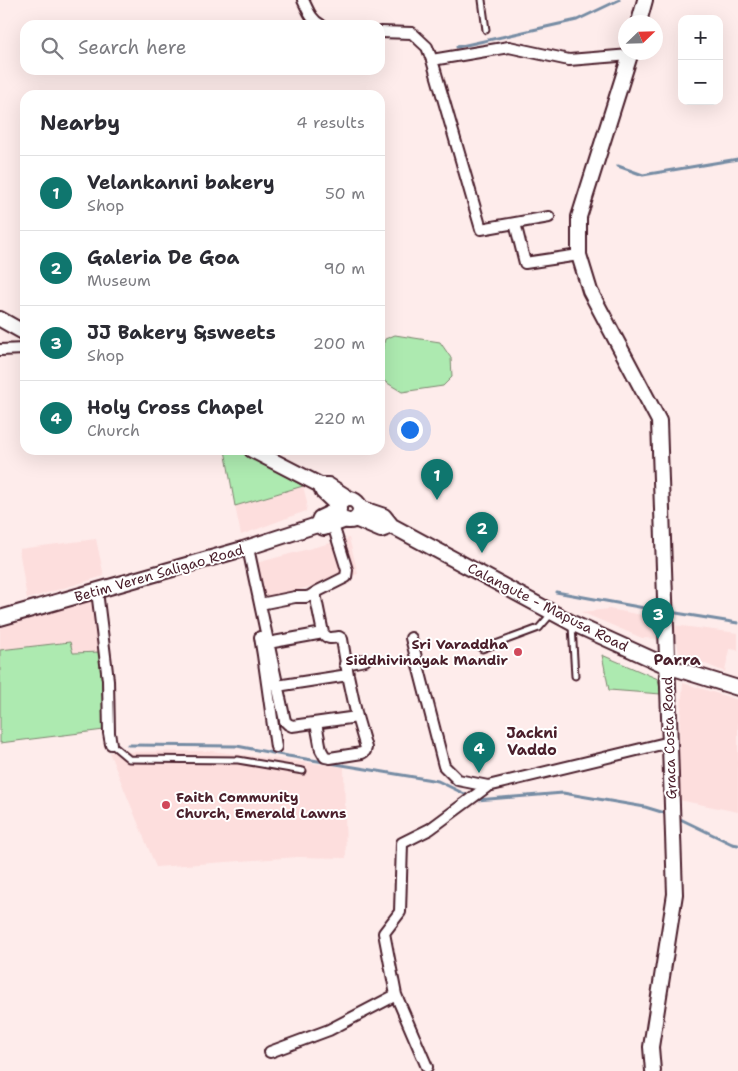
<!DOCTYPE html>
<html lang="en">
<head>
<meta charset="utf-8">
<style>
	:root { --surface:#fff; --page:#f7f7f7; --text:#2b2b33; --muted:#7c7c81; --line:#e1e1e2; --accent:#0f766e }
	body { margin:0; font-family:"Shantell Sans",sans-serif; background:var(--page); color:var(--text) }
	.controls { position:absolute; right:15px; top:15px; display:grid; overflow:hidden; border-radius:10px; box-shadow:0 5px 20px #0002 }
	.controls button { width:45px; height:45px; display:grid; place-items:center; padding:0; border:0; border-bottom:1px solid var(--line); background:var(--surface); color:var(--text); font:25px sans-serif }
	.compass { position:absolute; left:618px; top:15px; width:45px; height:45px; border-radius:50%; background:var(--surface); box-shadow:0 5px 20px #0002; rotate:67deg }
	.you { position:absolute; left:409px; top:429px; width:18px; height:18px; margin:-12px; border:4px solid #fff; border-radius:50%; background:#1a73e8; box-shadow:0 0 0 8px #1a73e833 }
	.badge { display:grid; place-items:center; width:32px; height:32px; border-radius:50%; background:var(--accent); color:#fff; font-size:16px; font-weight:700 }
	.pin { position:absolute; translate:-50% -41px; filter:drop-shadow(0 1px 2px #0008) }
	.pin::after { content:''; position:absolute; top:26px; width:18px; height:15px; background:inherit; clip-path:polygon(0 0,100% 0,50% 100%) }
	.list { margin:0; padding:0; list-style:none }
	h2 { display:flex; justify-content:space-between; align-items:center; height:65px; margin:0; padding:0 20px; font-size:21px }
	h2 small { font-size:16px; font-weight:400; color:var(--muted) }
	.list li { display:grid; grid-template-columns:32px 1fr auto; gap:15px; align-items:center; box-sizing:border-box; height:75px; padding:0 20px; border-top:1px solid var(--line) }
	.list b { display:block; font-size:19px; white-space:nowrap }
	.list p { margin:0; font-size:16px; white-space:nowrap; color:var(--muted) }
	.list em { font-size:16px; font-style:normal; color:var(--muted) }
	.icon { flex:none; width:28px; height:28px; fill:none; stroke:currentColor; stroke-width:2; stroke-linecap:round; stroke-linejoin:round }
	.map { position:relative; flex:none; width:738px; height:1071px; overflow:hidden }
	.search { position:absolute; background:var(--surface); box-shadow:0 5px 20px #0002; left:20px; top:20px; width:365px; height:55px; display:flex; align-items:center; gap:12px; box-sizing:border-box; padding:0 18px; border-radius:15px; color:var(--muted); font-size:19px }
	.panel { position:absolute; background:var(--surface); box-shadow:0 5px 20px #0002; left:20px; top:90px; width:365px; height:365px; border-radius:15px }
	.map>svg:first-child { display:block }
	.built { fill:#fddedd }
	.green { fill:#adeab0; stroke:#7c846e }
	.lines { fill:none; stroke-linecap:round; stroke-linejoin:round }
	.stream { stroke:#768ca4; stroke-width:3 }
	.lane-casing { stroke:#4a1f2b; stroke-width:9 }
	.street-casing { stroke:#4a1f2b; stroke-width:14 }
	.secondary-casing { stroke:#4a1f2b; stroke-width:18 }
	.lane { stroke:#fff; stroke-width:5 }
	.street { stroke:#fff; stroke-width:10 }
	.secondary { stroke:#fff; stroke-width:14 }
	.poi-dot { fill:#d1495b; stroke:#fff; stroke-width:2 }
	.labels { text-anchor:middle; stroke-width:4; stroke-linejoin:round; paint-order:stroke }
	.street-label { font-size:14px; fill:#4a1f2b; stroke:#fff }
	.poi-label { font-size:14px; font-weight:bold; fill:#4a1f2b; stroke:#fff; text-anchor:end }
	.neighbourhood-label { font-size:15px; font-weight:bold; fill:#4a1f2b; stroke:#fff }
	.quarter-label { font-size:16px; font-weight:bold; fill:#4a1f2b; stroke:#fff }
</style>
</head>
<body>
<div class="map">
<svg width="738" height="1071" viewBox="0 0 738 1071">
	<rect width="100%" height="100%" fill="#feeceb"/>
	<filter id="ink" filterUnits="userSpaceOnUse"><feTurbulence type="fractalNoise" baseFrequency=".02" numOctaves="2"/><feDisplacementMap in="SourceGraphic" scale="10" xChannelSelector="R" yChannelSelector="G"/><feConvolveMatrix kernelMatrix="1 2 1 2 8 2 1 2 1" color-interpolation-filters="sRGB"/></filter>
	<g filter="url(#ink)">
		<path class="built" d="M303 486 307 502 306 511 241 535 235 506Z
			M349 538 358 574 256 601 249 565Z
			M96 539 104 576 27 599 19 549Z
			M95 598 100 652 73 653 69 642 0 650V628Z
			M609 609 659 618 661 639 642 638 581 612Z
			M673 625 738 633V650L729 649 725 672 679 653Z
			M683 683 738 700V812L679 800V736Z
			M211 751 344 767 346 858 298 857 156 867 109 752Z"/>
		<path class="green" d="M395 335 440 342 451 358 452 377 443 386 402 392 384 381 380 375V361L385 339Z
			M225 450H237L303 486 235 506Z
			M70 642 73 653 100 652 104 730 0 743V650Z
			M602 655 658 679 661 694 609 690Z"/>
		<g class="lines">
			<path class="stream" d="M457 47 577 20 619 0
				M618 166 643 175 738 159
				M556 592 661 611
				M670 612 738 623
				M128 745 237 746 288 756 438 781 477 800 563 793 645 807 668 814
				M676 817 732 844 738 845"/>
			<defs>
				<path id="lane" d="M482 0 486 30
					M572 626 575 676
					M482 649 539 628 552 613
					M111 744 129 759 238 760 303 771"/>
				<path id="street" d="M303 0C308 10 311 20 321 25
					M380 32 412 33 427 47 432 60 481 229 549 217
					M432 60 509 47 569 60 630 55
					M515 223 525 263 579 255
					M0 350 25 349
					M248 548 285 721 288 724 292 726 357 717
					M97 591 108 680 109 733 111 744
					M260 604 295 597H306L310 596 318 591 346 577 347 570 333 525
					M260 637 263 655 276 747
					M411 638 444 766 458 780 488 786
					M268 643 323 633 315 594
					M345 664 365 660
					M277 686 348 675
					M316 723 321 750 325 757 330 758 362 753 365 751 366 748 357 717 348 675 342 639 339 637C332 638 328 640 323 633
					M396 995 427 1067
					M270 1052 329 1030 396 995 384 933 400 912 402 843 430 829 488 786 670 742"/>
				<path id="secondary" d="M639 22 645 0
					M631 52 579 217V255L590 291 659 421 675 894 651 1047 653 1071
					M0 319 25 333
					M252 450 320 485
					M338 510a11 11 0 1 1 22 0a11 11 0 1 1-22 0Z
					M339 507 323 492 320 485H328L350 499
					M339 509 320 518 317 525 324 528 346 520
					M355 519 381 530 392 526 384 516 360 508
					M392 526 572 623 667 666 738 688
					M0 618 243 549 317 525"/>
			</defs>
			<use href="#lane" class="lane-casing"/>
			<use href="#street" class="street-casing"/>
			<use href="#secondary" class="secondary-casing"/>
			<use href="#lane" class="lane"/>
			<use href="#street" class="street"/>
			<use href="#secondary" class="secondary"/>
		</g>
	</g>
	<g class="poi-dot">
		<circle cx="518" cy="652" r="5"/>
		<circle cx="166" cy="805" r="5"/>
	</g>
	<g class="labels">
		<g class="street-label">
			<text transform="translate(159 573) rotate(-16)" y="5">Betim Veren Saligao Road</text>
			<text transform="translate(548 607) rotate(27)" y="5">Calangute - Mapusa Road</text>
			<text transform="translate(669 738) rotate(-92)" y="5">Graca Costa Road</text>
		</g>
		<g class="poi-label">
			<text x="508" y="649">Sri Varaddha<tspan x="508" dy="16">Siddhivinayak Mandir</tspan></text>
			<text x="176" y="802" text-anchor="start">Faith Community<tspan x="176" dy="16">Church, Emerald Lawns</tspan></text>
		</g>
		<g class="neighbourhood-label">
			<text x="532" y="738">Jackni<tspan x="532" dy="17">Vaddo</tspan></text>
		</g>
		<g class="quarter-label">
			<text x="677" y="665">Parra</text>
		</g>
	</g>
</svg>
<div class="controls">
<button>+</button>
<button>−</button>
</div>
<svg class="compass" viewBox="-18 -18 36 36"><path d="M0-13l5 13h-10z" fill="#e53935"/><path d="M0 13l5-13h-10z" fill="#7c7c81"/></svg>
<div class="you"></div>
<div class="pin badge" style="left:437px;top:500px">1</div>
<div class="pin badge" style="left:482px;top:553px">2</div>
<div class="pin badge" style="left:658px;top:639px">3</div>
<div class="pin badge" style="left:479px;top:773px">4</div>
<div class="search"><svg class="icon" aria-label="search" viewBox="0 0 24 24"><circle cx="10" cy="10" r="6"/><path d="M15 15l6 6"/></svg>Search here</div>
<section class="panel">
<h2>Nearby<small>4 results</small></h2>
<ul class="list">
<li><span class="badge">1</span><div><b>Velankanni bakery</b><p>Shop</p></div><em>50 m</em></li>
<li><span class="badge">2</span><div><b>Galeria De Goa</b><p>Museum</p></div><em>90 m</em></li>
<li><span class="badge">3</span><div><b>JJ Bakery &amp;sweets</b><p>Shop</p></div><em>200 m</em></li>
<li><span class="badge">4</span><div><b>Holy Cross Chapel</b><p>Church</p></div><em>220 m</em></li>
</ul>
</section>
</div>
</body>
</html>
